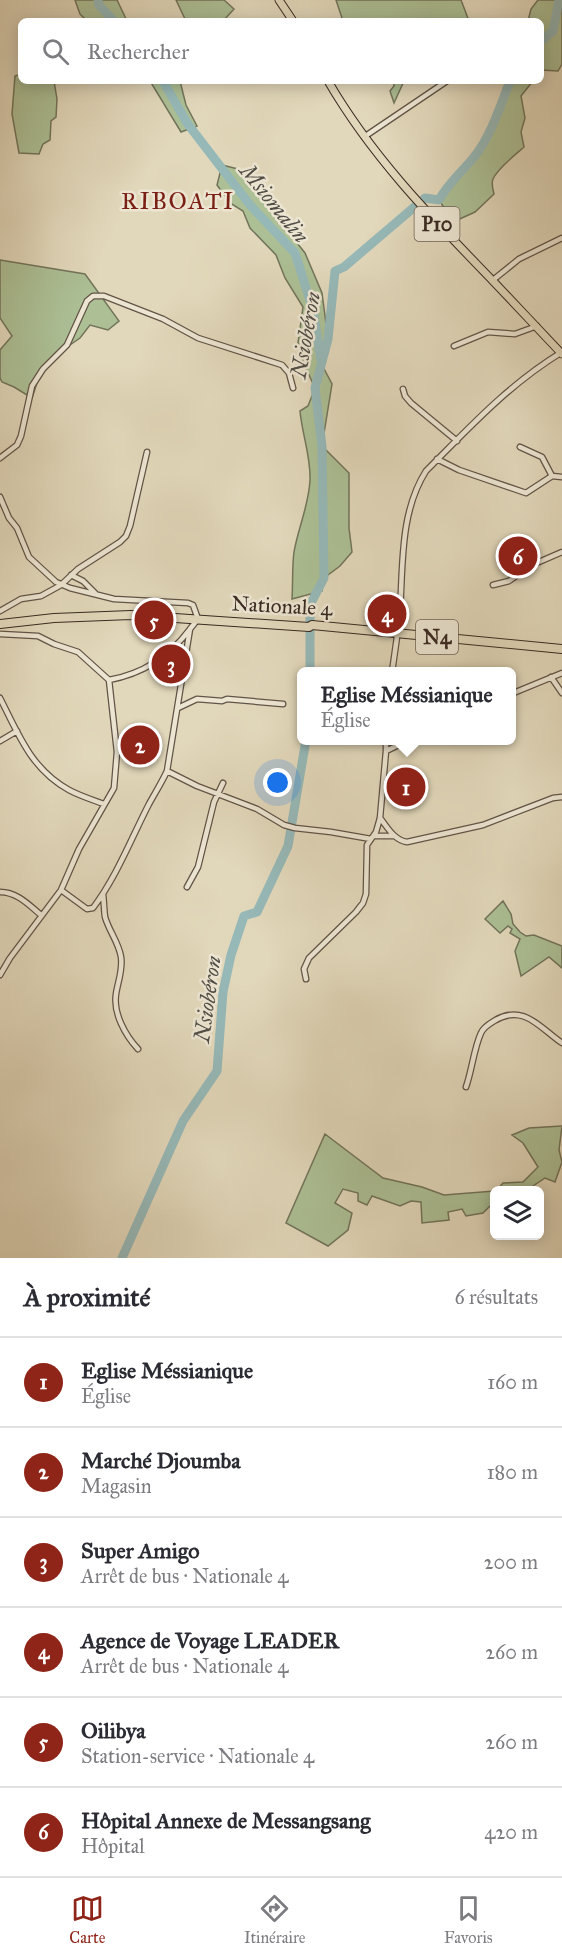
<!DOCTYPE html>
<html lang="fr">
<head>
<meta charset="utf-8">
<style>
	:root { --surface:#fff; --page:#f2f2f3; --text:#2b2b33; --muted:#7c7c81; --line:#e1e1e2; --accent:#8f2418 }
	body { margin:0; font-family:"IM FELL Great Primer",serif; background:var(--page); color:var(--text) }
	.controls { position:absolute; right:18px; bottom:18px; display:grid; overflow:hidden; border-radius:9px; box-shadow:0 3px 15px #0003 }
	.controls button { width:54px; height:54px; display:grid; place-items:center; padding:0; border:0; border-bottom:2px solid var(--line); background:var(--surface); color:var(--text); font:30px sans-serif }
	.you { position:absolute; left:278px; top:783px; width:21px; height:21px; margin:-15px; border:4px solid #fff; border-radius:50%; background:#1a73e8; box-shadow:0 0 0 9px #1a73e833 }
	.badge { display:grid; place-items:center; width:39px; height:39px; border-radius:50%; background:var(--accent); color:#fff; font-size:20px; font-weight:700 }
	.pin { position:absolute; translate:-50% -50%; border:3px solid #fff; box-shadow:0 2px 6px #0006 }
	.popup { position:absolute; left:297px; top:667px; width:219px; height:78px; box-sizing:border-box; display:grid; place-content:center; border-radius:9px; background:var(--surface); filter:drop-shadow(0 2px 4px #0005); font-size:20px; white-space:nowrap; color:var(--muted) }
	.popup b { font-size:22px; color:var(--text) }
	.popup::after { content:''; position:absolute; left:50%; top:100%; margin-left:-12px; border:12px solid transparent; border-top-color:var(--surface) }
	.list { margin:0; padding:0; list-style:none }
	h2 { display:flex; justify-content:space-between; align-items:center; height:78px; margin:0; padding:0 24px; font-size:26px }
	h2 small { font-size:20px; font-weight:400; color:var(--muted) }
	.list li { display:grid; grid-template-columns:39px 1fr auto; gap:18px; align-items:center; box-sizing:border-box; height:90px; padding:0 24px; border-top:2px solid var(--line) }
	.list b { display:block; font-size:22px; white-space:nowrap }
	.list p { margin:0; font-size:20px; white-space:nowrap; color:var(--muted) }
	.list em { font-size:20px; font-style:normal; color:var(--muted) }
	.icon { flex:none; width:33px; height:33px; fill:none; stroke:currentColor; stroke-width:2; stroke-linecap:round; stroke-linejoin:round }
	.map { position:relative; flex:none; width:562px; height:1258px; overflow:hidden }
	.search { position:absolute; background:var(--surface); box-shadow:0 3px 15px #0003; left:18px; right:18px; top:18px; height:66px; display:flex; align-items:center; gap:15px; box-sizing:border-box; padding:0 21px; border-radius:9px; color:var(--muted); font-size:22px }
	.sheet { height:618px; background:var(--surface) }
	nav { display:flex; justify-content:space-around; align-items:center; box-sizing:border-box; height:84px; border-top:2px solid var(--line); background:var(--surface); font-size:16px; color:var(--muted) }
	nav a { display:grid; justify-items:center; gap:3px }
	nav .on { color:var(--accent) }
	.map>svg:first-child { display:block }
	.green { fill:#acbf95; stroke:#72745b; stroke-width:1.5 }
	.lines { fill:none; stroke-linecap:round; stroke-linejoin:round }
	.river { stroke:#96b8b7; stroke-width:9 }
	.street-casing { stroke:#625447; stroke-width:7 }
	.primary-casing { stroke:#382921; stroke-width:9 }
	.highway-casing { stroke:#382921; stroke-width:10 }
	.street { stroke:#ece5d2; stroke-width:4.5 }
	.primary { stroke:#e1d7ba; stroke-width:7 }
	.highway { stroke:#e1d7ba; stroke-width:8 }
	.labels { text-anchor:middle; stroke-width:5; stroke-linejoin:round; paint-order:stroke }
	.shield { fill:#ece5d2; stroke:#6e6156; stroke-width:1.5 }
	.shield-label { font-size:20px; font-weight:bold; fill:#382921 }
	.street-label { font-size:21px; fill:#382921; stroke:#ece5d2 }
	.water-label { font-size:22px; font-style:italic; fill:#504d46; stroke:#ece5d2 }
	.quarter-label { font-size:24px; letter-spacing:1.5px; fill:#7a1f14; stroke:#ece5d2 }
</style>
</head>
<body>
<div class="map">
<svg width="562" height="1258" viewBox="0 0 562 1258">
	<rect width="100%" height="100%" fill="#e1d7ba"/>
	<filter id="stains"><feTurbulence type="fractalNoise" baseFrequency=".00333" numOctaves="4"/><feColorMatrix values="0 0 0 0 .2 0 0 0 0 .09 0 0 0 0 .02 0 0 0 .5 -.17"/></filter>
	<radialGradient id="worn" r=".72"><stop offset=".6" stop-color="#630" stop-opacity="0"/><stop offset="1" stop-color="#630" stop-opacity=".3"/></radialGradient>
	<path class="green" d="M75 0H117L127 21H87L80 14Z
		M176 0H224L234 9 223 21H186Z
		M336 0H461L469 21H343Z
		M538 0H562V64L558 71 541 70V21H528L531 9Z
		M21 74V81H54L57 99 56 117 51 121 50 140 43 144 39 154 19 153 12 114 15 76Z
		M150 81H180L186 105 197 126 181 132Z
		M394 81H404L394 103 390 91 394 86Z
		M509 81H533L521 96 525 118 521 132 524 147C516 154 497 169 493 179 491 184 493 189 494 194L475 212 453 222 439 200 447 186 490 138 496 117Z
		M222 165 246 171 261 185 279 211 285 228 305 253 322 293 328 339 322 365 332 384 322 446 349 473V528L352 552 340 566 324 578 322 591 292 599C293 584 292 567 294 552 298 528 309 505 310 480 311 457 302 434 300 411L308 406 315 388 303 362 298 343 303 307 285 278 276 255 250 228 243 211 230 203 217 185Z
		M0 260 85 274 119 321 108 330 90 325 80 338 54 356 37 383 32 398 14 387 2 382 0 378V350L12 336 0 318Z
		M503 901 511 914 513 924 520 932 526 936 534 935 562 946V968L549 957 521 976 515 951 520 939 510 933 512 929 508 926 500 933 485 919Z
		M562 1126 559 1150 562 1162 555 1182 545 1178 527 1190H497L503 1183 523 1182 538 1167 523 1143 512 1135 529 1128Z
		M325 1134 383 1178 422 1187 444 1195 494 1191V1202L483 1213 466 1216 462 1209 448 1212 449 1220 422 1223 421 1202 411 1201 400 1206 372 1196 367 1205 358 1201V1193L343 1189 335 1203 352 1213 348 1230 328 1246 286 1223Z"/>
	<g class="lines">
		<path class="river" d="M98 0 99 5 114 21
			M541 41 553 31 559 0
			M163 81 187 123 250 205 295 253 313 310 321 360
			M310 672V605L324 578 322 446 315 388 328 339 335 271 344 267 425 198 439 200C448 183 462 172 474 157 490 138 501 104 510 81
			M122 1258 183 1121 217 1071 223 992 231 955 244 916 257 912 288 846 306 740"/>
		<defs>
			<path id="street" d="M364 137 447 81
				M493 280 519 259 562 238
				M454 346 488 332 515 334 537 326
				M403 389 405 396 411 403 457 441
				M520 447 542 457 552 476
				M0 458 17 445 21 436 32 386 43 369 67 345 87 301 93 296H104L163 319 198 338 282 365 289 373 293 388
				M437 459 459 470 526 493 552 476 562 477
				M0 497 9 518 17 528 29 557 56 582 70 588 114 599 188 603 193 605 198 619 190 629
				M71 575 83 581 95 593
				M493 585 509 581 532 565 562 552
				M0 611 21 599 41 596 61 585 78 569 120 542 126 536 130 526 147 452
				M0 634 38 636 54 644 78 652 109 680 117 752 114 788 79 849 61 890 10 958 0 975
				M392 672C395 651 398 632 400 611 403 564 400 512 426 471 470 427 508 385 562 352
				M551 677 562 693
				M511 694 562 673
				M0 698C19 735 31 769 69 790 80 796 93 800 104 804
				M178 708 197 699 222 701 227 699 283 704
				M0 741 17 731
				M386 751V740
				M167 771 197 786 257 809 284 825 295 828 331 832 371 839
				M380 818C388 828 394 840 407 842L483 825 553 798 562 797
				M374 836H394
				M187 887 198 867 214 802 223 783
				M61 890 87 909 93 908C117 876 131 839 149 804 155 793 162 782 167 771L190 629C170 656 142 674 109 680
				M0 892C17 892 29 905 41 915
				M103 894C104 902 104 910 105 917 109 931 119 943 121 957 123 970 118 981 116 994 113 1013 125 1035 138 1049
				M306 979 304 969 309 958 356 912 363 903 366 894 367 845 376 832 380 818 386 751 409 740
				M466 1087C472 1070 474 1048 481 1033 483 1028 489 1024 494 1021 523 1003 539 1027 562 1043"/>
			<path id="primary" d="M279 0 293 21
				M328 81C372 157 432 218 493 281 516 305 539 330 562 354"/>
			<path id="highway" d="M0 624 54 618 131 615 309 627 312 625 562 649"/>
		</defs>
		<use href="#street" class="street-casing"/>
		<use href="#primary" class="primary-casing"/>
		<use href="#highway" class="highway-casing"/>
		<use href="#street" class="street"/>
		<use href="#primary" class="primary"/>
		<use href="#highway" class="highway"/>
	</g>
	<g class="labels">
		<g class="shield">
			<rect x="414.5" y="207" width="45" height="34" rx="4.5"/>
			<rect x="416" y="620" width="42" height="34" rx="4.5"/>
		</g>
		<g class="shield-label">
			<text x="437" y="231">P10</text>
			<text x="437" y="644">N4</text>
		</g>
		<g class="street-label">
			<text transform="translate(282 606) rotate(3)" y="7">Nationale 4</text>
		</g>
		<g class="water-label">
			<text transform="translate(275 203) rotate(51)" y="8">Msiomalin</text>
			<text transform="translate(305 335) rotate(-80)" y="8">Nsiobéron</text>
			<text transform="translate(207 999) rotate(-82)" y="8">Nsiobéron</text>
		</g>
		<g class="quarter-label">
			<text x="178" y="209">RIBOATI</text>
		</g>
	</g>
	<rect width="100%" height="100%" filter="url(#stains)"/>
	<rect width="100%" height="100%" fill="url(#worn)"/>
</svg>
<div class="controls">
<button><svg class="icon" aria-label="layers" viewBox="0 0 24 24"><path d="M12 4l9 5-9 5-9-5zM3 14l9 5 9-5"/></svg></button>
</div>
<div class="you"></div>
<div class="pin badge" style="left:406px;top:787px">1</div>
<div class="popup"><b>Eglise Méssianique</b>Église</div>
<div class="pin badge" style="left:140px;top:745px">2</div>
<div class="pin badge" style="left:171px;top:664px">3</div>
<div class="pin badge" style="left:387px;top:614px">4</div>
<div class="pin badge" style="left:154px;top:620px">5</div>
<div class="pin badge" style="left:518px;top:556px">6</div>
<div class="search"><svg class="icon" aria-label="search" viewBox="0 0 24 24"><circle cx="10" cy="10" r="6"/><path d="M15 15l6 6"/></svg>Rechercher</div>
</div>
<section class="sheet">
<h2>À proximité<small>6 résultats</small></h2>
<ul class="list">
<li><span class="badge">1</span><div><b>Eglise Méssianique</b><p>Église</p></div><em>160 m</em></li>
<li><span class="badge">2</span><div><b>Marché Djoumba</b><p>Magasin</p></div><em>180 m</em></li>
<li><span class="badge">3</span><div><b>Super Amigo</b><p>Arrêt de bus · Nationale 4</p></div><em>200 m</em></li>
<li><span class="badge">4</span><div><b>Agence de Voyage LEADER</b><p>Arrêt de bus · Nationale 4</p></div><em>260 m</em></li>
<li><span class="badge">5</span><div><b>Oilibya</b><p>Station-service · Nationale 4</p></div><em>260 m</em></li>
<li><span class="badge">6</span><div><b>Hôpital Annexe de Messangsang</b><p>Hôpital</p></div><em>420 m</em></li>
</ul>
</section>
<nav>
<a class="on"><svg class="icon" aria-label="map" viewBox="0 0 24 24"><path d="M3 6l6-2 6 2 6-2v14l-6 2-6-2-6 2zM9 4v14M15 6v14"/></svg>Carte</a>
<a><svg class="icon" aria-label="directions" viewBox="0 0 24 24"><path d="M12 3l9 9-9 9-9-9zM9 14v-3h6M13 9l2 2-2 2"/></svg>Itinéraire</a>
<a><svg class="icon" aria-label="saved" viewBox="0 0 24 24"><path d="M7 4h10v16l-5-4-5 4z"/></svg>Favoris</a>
</nav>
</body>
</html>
